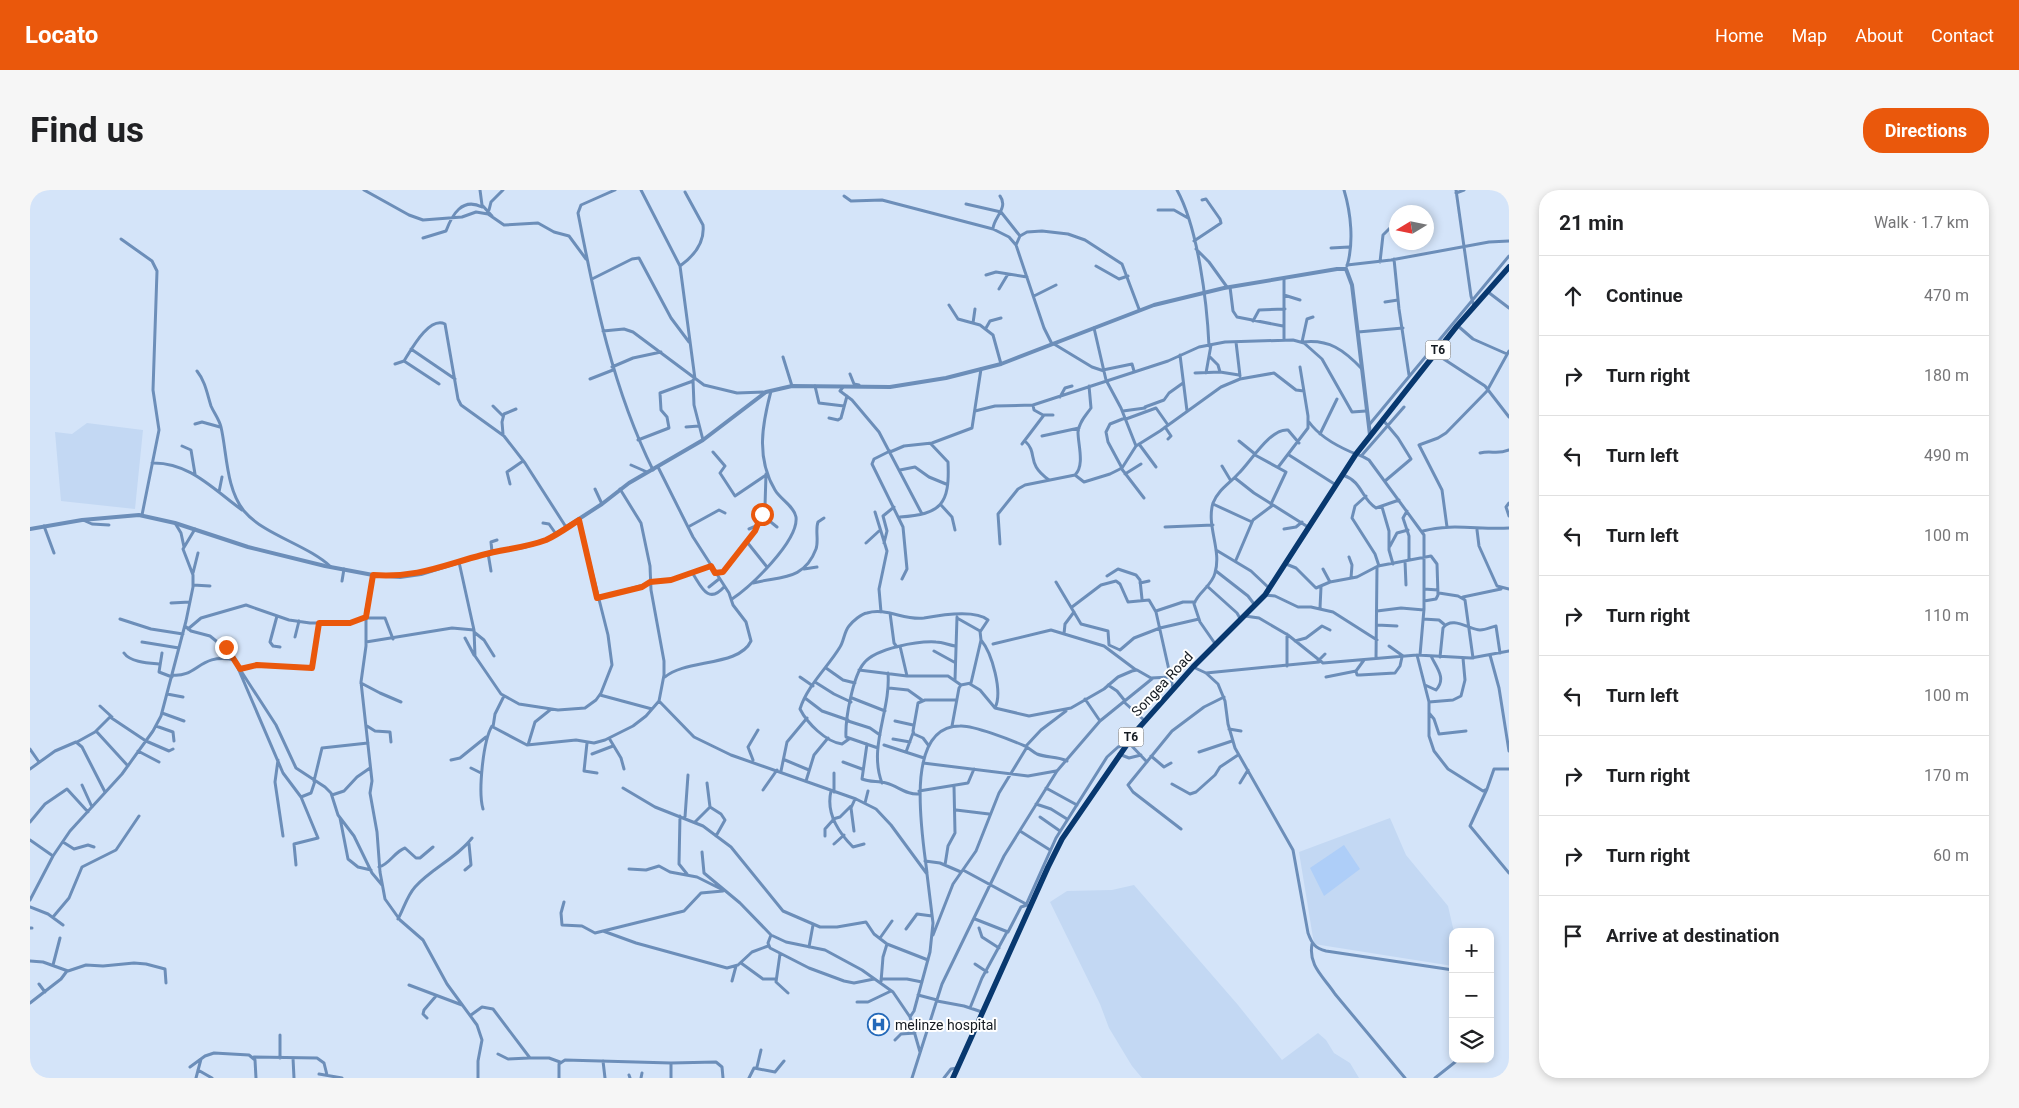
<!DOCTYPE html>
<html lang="en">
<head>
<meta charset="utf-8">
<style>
	:root { --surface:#fff; --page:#f6f6f6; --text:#202124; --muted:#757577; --line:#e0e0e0; --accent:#ea580c }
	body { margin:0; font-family:Roboto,sans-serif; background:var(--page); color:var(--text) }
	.controls { position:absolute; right:15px; bottom:15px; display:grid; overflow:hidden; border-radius:10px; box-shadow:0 2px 8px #0003 }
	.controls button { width:45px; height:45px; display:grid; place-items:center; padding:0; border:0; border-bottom:1px solid var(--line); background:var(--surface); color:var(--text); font:25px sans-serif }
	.compass { position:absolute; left:1359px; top:15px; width:45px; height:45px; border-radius:50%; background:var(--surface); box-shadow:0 2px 8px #0003; rotate:260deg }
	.stop { position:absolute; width:15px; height:15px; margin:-11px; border:4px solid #ea580c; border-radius:50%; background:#fff }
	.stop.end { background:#ea580c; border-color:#fff; box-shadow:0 1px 5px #0008 }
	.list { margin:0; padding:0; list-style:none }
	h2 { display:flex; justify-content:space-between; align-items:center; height:65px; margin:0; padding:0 20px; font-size:21px }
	h2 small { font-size:16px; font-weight:400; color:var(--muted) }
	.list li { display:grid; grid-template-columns:32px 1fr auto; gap:15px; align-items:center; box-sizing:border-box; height:80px; padding:0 20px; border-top:1px solid var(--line) }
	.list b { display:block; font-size:19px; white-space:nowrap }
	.list em { font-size:16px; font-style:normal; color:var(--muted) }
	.icon { flex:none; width:28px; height:28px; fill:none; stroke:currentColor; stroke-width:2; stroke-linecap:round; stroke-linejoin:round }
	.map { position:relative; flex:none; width:1479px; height:888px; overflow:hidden; border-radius:20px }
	header { display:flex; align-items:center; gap:30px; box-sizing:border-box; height:70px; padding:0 25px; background:var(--accent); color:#fff }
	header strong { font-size:24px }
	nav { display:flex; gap:28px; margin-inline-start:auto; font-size:18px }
	.intro { display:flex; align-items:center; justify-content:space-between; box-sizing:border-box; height:120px; padding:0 30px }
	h1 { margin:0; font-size:35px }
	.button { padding:12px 22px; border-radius:20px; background:var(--accent); color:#fff; font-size:18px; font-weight:700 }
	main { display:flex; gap:30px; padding:0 30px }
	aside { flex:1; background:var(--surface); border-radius:20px; box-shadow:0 2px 8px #0003 }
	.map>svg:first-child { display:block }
	.built { fill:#c3d8f3 }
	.garden { fill:#aecef8 }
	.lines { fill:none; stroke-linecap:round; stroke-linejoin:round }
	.minor { stroke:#6c8eb9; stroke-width:3 }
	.tertiary { stroke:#6c8eb9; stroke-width:4 }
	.trunk { stroke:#08386f; stroke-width:5.5 }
	.route { stroke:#ea580c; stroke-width:6 }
	.labels { text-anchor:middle; stroke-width:4; stroke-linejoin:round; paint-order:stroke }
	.shield { fill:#fff; stroke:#5b5f64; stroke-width:1 }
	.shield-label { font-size:12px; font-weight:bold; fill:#151b22 }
	.street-label { font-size:14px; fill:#151b22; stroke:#fff }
	.poi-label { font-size:14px; fill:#151b22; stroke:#fff; text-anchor:start }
</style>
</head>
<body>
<header>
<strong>Locato</strong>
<nav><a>Home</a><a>Map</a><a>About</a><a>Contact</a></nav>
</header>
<div class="intro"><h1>Find us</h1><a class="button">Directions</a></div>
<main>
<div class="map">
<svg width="1479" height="888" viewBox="0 0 1479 888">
	<rect width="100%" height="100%" fill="#d4e4f9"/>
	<path class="built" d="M57 233 113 240 105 319 31 311 25 242 42 244Z
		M1360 628 1376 665 1418 716 1424 742 1423 776 1284 754 1269 662Z
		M1104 695 1208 815 1252 870 1288 843 1296 850 1304 863 1320 873 1329 888H1112L1102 876 1079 838 1070 814 1020 712 1037 701 1082 700Z
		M854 828 861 833 844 844 836 837Z"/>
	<path class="garden" d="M1314 655 1330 679 1294 706 1280 678Z"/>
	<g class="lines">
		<path class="minor" d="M334 0 379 25 393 30 432 27 446 22 458 24 474 35 508 33 524 42 539 46 556 69
			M450 0 452 15 462 26
			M585 0 551 15 548 23C565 111 583 199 623 280
			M611 0 650 76 665 189
			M1147 0C1168 38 1177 112 1179 156
			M1314 0C1321 23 1324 53 1317 76
			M1426 0 1441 106 1444 116
			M1426 3 1434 0
			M814 6 821 11 852 10 963 39 979 47 986 55 1014 138 1022 154
			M936 14 971 22
			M459 20 461 12 473 0
			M1128 20H1144L1158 28
			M971 22 990 46
			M963 39C963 28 979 18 970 6
			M393 48 416 41C422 25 432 7 452 17
			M91 49 122 71 127 81 123 200 129 240 112 325
			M1164 51 1191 33 1190 29 1176 9 1172 10
			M986 55 990 46 997 42 1012 41 1038 44 1055 50 1092 74 1109 119
			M1301 58 1319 57
			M1166 59 1179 72 1197 97
			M1364 69 1369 119 1379 185
			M1350 72 1353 45 1360 38
			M1317 75 1361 70 1459 52 1479 51
			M650 76C664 66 675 53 673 35L655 2
			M1066 76 1089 89 1098 86
			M956 85 966 82 997 87
			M562 89 602 69 609 68 641 128 659 152
			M1200 97 1203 121 1207 127 1253 136
			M969 99 978 84
			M1458 102 1479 118
			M1254 105 1270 110
			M1004 106 1026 95
			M1355 112 1368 110
			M919 115 928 129 950 135 963 145 971 174
			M1223 131 1229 120 1255 119
			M943 133 945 119
			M1428 136 1443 149 1477 164
			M956 138 960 131 971 128
			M1064 138 1076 190 1091 218 1106 256
			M573 141 594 139 603 142 674 195 707 203 736 202
			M1328 142 1373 138
			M1254 150V88
			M1206 152 1210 186
			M1272 152 1277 129 1283 127
			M1273 152C1299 149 1314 160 1332 179
			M1024 154 1062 177 1074 181
			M381 159 425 189
			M1406 164 1455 196 1479 227
			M1150 165 1157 221
			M753 167 762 196
			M1180 167 1188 175 1190 182
			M374 171 409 194
			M365 174 374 171C381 160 399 126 415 134L428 209 431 215 474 246 495 273 536 337
			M582 177 603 168 631 162
			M1073 180 1102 174 1104 181
			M167 181C175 191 177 203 181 216 184 223 189 229 191 237 197 263 196 299 214 321 234 345 278 355 301 377
			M1165 183 1190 182 1209 185
			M1176 183 1181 155
			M820 184 824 194 829 195
			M560 189 583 180
			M663 190 664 215 673 250
			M785 196 789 213 814 216
			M813 197 810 201 822 210 849 242 892 324
			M1458 199 1479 161
			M1030 207 1035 198 1042 196
			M463 216 473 226
			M1115 217 1134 210 1139 203 1153 193
			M945 221 965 216 1003 215
			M1093 221 1115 218
			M1023 225H1013L1004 220 1003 215 1138 171 1169 157 1195 152 1263 150 1274 153 1292 169 1322 222 1336 221
			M799 228 808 230 811 228 817 206
			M1096 229 1126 218 1138 235
			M1353 230 1368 248 1381 269 1355 291
			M1279 232C1289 246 1305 255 1321 262 1328 265 1333 266 1339 270L1394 345V419L1390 465
			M165 234 172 232 190 237
			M1339 235 1479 66
			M656 237 669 236
			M1135 237 1141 246 1138 249
			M473 244 472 232 474 224 486 219
			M1290 244 1307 209
			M1012 246 1049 238
			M608 250 639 238 637 227 631 220 630 203 663 191
			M995 251C1009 264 995 273 1019 290
			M1209 251 1225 264
			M992 254 1014 225
			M1109 254 1126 277
			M152 256 161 260 165 284
			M860 261 844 269 842 274 873 337 877 379 872 389
			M683 262 695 276 690 283 705 306 736 285
			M860 262 874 256 902 253 942 238 951 179
			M1450 263C1462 260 1466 265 1479 260
			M1225 265 1256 282 1241 314
			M1259 265 1306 295
			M1332 265 1374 217
			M122 273C159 272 183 299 212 320
			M601 275 617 282
			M1192 276 1201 291
			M1249 276 1278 238V226L1270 177
			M628 277 663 347 699 403 703 415 716 432 721 451C709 477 655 469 635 487
			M1091 278 1114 308
			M1092 278 1078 252 1076 242 1080 234 1095 228
			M870 280 885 277 899 287 916 294
			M1095 284 1111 274
			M1045 285C1055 275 1048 255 1048 242 1049 232 1056 225 1061 218L1059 196
			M1313 285C1333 292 1331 309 1346 318L1369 310
			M1205 288 1224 303 1278 337
			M480 294 477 282 493 271
			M565 299 572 314
			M189 302 192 287
			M1336 306 1325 316 1322 328 1345 364 1349 376
			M1479 313 1476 317 1479 326
			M1183 314 1222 332
			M911 315 922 327 925 340
			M1352 317 1359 341V360L1363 374
			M1377 321 1373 328 1379 346V370
			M845 322 857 361 849 399 851 422
			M731 324 747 337
			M870 327C911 324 920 315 918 272L901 254
			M53 330 62 334 79 335
			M145 333 151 343 154 357
			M513 333 519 334 526 344
			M14 336 24 363
			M658 337 689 320 695 323
			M1135 337 1183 335
			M1417 337 1412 300 1389 255 1408 248 1416 243 1458 200
			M719 339 726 336
			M1254 339 1266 337 1272 332
			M1447 340 1449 356 1467 396 1479 399
			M1393 341C1421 333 1450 340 1479 338
			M717 352 737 377
			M836 353 849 341
			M854 353 857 341 853 326 864 317
			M970 354 968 324 988 299 995 295 1045 285 1054 292 1080 284 1092 278 1106 256 1130 241 1191 197 1210 189 1244 183 1266 200 1274 201
			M1360 356 1367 343 1378 340
			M1186 360 1221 381 1239 398
			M462 362 461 352 467 350
			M458 363 461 381
			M1319 367 1322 375 1321 388
			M1206 370 1223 330 1243 315
			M1375 371 1376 395
			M429 372 444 440 445 466 471 504 489 514 528 520 555 518 566 510 571 503 582 475 578 445 549 330
			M1256 374 1266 378 1286 398 1300 392 1327 387 1348 376 1401 366 1407 374 1408 405 1406 409 1394 411
			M774 379 787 377
			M1293 379 1300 392
			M1186 381 1218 406 1224 414
			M163 383 168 363
			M685 383 695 381 725 341 735 316 736 284
			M663 384C671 396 678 415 694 397
			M343 385 336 420V456L331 492 342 591 340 603 347 642 350 682 355 709 370 730 393 750 417 794 447 835 452 850 448 871V888
			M1077 386 1088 379 1106 385 1110 390 1112 409
			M312 391 314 379
			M620 392 641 390 681 376
			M1026 392 1051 434 1078 441 1079 455 1090 460
			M723 393C750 386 774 391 786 359 789 351 785 340 788 332L794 328
			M1110 393 1119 391
			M163 395 180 396
			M1177 396 1207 423 1211 430
			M679 397 689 389
			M1394 399 1408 400
			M1409 403 1428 406 1435 410 1443 468
			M1235 405 1245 406 1268 417H1281L1303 422 1347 450
			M1433 407 1471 399
			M567 408 621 393
			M702 409C720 397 769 351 766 327 764 316 750 309 745 300 726 268 732 235 741 201
			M141 413 160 412
			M1042 417 1071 395 1086 391 1090 394 1098 412 1119 410 1126 422 1143 498
			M1290 418 1291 397
			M1126 421 1153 412H1165
			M1347 421 1371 418 1394 420
			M860 423 864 453 867 457
			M247 426 240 452 243 456 250 457
			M1215 426 1229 428 1258 445 1293 473 1387 465 1441 468 1479 461
			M336 428H355L363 449
			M90 429 121 439 153 444
			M1393 429 1409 430 1415 435
			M1347 435 1367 436
			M155 436 161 441 180 446 202 464 253 583 271 607
			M1130 438 1169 429
			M158 439 171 428 216 415 259 430 280 433H320L336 427
			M444 442 454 450 464 466
			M1034 444 1035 434 1044 422
			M1257 444V476
			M265 447 269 431
			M435 448 444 465
			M951 450C962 463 973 502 965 518
			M1265 451 1276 448 1292 436 1300 440
			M112 452 149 458
			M336 452 422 438 444 440
			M963 454 1021 440 1074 456 1106 480
			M1186 455 1170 432 1164 414C1168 402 1182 396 1185 383 1192 360 1176 336 1183 313 1188 300 1199 294 1208 284 1220 273 1240 238 1258 240L1269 253
			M870 456 877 486
			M1359 456 1373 466
			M1090 460 1104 448 1130 438
			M904 461 924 472
			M94 463C100 472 118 473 129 474
			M132 463 129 482 142 487
			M1387 465 1399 512V546L1404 561 1418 579 1453 601 1457 599 1464 579H1479
			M1460 465 1469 498 1479 561
			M1410 467 1413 438C1422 425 1440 440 1450 440 1456 440 1461 437 1466 436L1470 463
			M1346 468 1347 377
			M1288 471 1295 464
			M1163 477 1176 483 1188 494 1195 511 1198 534 1205 558 1263 660 1278 743C1282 754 1285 758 1296 761L1423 780
			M796 478 813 490 825 493
			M210 479 227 475 283 477 289 433
			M829 480 877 486H918L931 495
			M211 481 246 535 266 578 295 597 301 603 308 625 324 646 342 683 352 695
			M1326 481 1327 485H1330L1365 483 1370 476 1372 467
			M1176 483 1289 472
			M142 485C168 488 169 462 205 470
			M770 487 783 496
			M1296 487 1326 481 1334 470
			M925 490 927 427
			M785 492 804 504 821 512
			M331 493 350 503 371 512
			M940 494 950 500 965 518 999 526 1041 518 1074 499 1088 487 1102 481 1107 480 1121 488 1141 487
			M1078 495 1087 501 1095 511
			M1395 495 1406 500C1417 488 1406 477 1401 466
			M859 498 878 500 892 510
			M137 504 153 507
			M570 505 622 519
			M474 506 465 524 463 537 497 555 546 550 564 553 575 550 603 536 616 526 629 511 634 485V471L621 400 620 376 611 333 590 299
			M775 508 792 521 818 530
			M822 508 855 521
			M1055 509 1070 531
			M629 511 664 547 701 565 826 609 846 619 861 635 897 684 903 733 900 762 884 821 880 827
			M1094 512 1115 531
			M1399 512 1423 510 1431 506 1435 490 1433 468
			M70 516 82 527
			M132 523 154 531
			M1399 523 1404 529 1409 544 1436 541
			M818 531 840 538 850 545
			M865 531 883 535
			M126 536 143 542 144 551
			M337 536 345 541 360 542 361 552
			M922 536 929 498 931 495 941 493 951 450 950 441 927 428
			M1199 539 1211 541
			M66 541 98 576
			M579 548 591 568 594 579
			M819 549 812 554C796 552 777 533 770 519 777 496 798 477 810 457 814 451 814 442 819 436 823 431 831 424 837 423 856 417 875 431 894 428 910 425 945 419 958 430L950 442
			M863 549 880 552
			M47 552 65 542 80 527 116 551 139 561 143 559
			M1098 552 1117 572
			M557 553 554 581 567 583
			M837 554 832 589C839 592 848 591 856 593 868 596 876 605 889 604
			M498 555 505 532 520 520
			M854 555 894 568
			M899 556 893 548 884 544 883 541 888 513 895 510H926
			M996 556 1011 540 1036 521
			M848 558 816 547C815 529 823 486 834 473 846 458 888 451 906 452 912 452 919 455 925 456
			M0 559 9 572
			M108 561 129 572
			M876 562 883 543
			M1169 562 1202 551
			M562 564 583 556
			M1089 564 1099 568 1111 565
			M1121 566 1134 577 1141 573
			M248 570 245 592 253 646
			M421 570 430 568 456 547
			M723 570 718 557 728 540
			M755 570 779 580
			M813 572 832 579
			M893 573 998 586 1026 581
			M441 578 451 583
			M0 579 25 561 46 552 52 557 75 602
			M751 581 757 552 777 528
			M284 591 292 558 338 553
			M776 591 784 565 798 548
			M852 593C838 557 861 520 858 483
			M1210 593 1218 580
			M1142 594 1160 604 1166 602 1185 585 1190 577 1208 565
			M52 595 62 617
			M593 598 625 617 673 636 701 657 753 721 790 737H807L836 732 844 744 857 754
			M1016 598 1047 615
			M1457 599 1440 636 1479 683
			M733 600 747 580
			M801 601C796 622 808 642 823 657L834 654
			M889 601 938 593 944 579
			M804 602V583
			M302 605 314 601 327 587 340 578
			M835 613 838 601
			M1006 614 1021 619 1037 629
			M680 617 691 624 695 630 686 646
			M453 619C448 602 453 551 462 536
			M926 620 959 624
			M650 626 649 674 657 684
			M655 627 658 585
			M1010 627 1030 641
			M310 628 318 669 328 677 341 680
			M803 629 810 627 821 616
			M0 632 15 614 37 599 58 622
			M665 632 680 617 677 593
			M1151 639 1103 602 1098 595 1142 541 1174 517 1194 507
			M824 641 821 618 825 609
			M990 641 1020 660
			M795 646V639L803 630
			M0 650 23 666
			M33 652 44 659 58 655 64 657
			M804 654 814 645
			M672 662 674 683 710 713 741 745 756 752 795 760 832 780 863 802 880 827 890 862
			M895 671 910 673 931 682
			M266 675 264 654 288 648 271 607 281 603 285 591
			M915 675 918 656 925 643 924 596
			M349 677C360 674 364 662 375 658L386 668H390L403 657
			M599 679 616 680 629 676 640 682 667 687 691 699
			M435 680 441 675 439 654
			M933 680 996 714
			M897 683C893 648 872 536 930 536 943 535 981 550 995 556 999 558 1003 562 1007 564 1017 568 1027 566 1037 571
			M0 710 23 666 40 641 92 584 123 541 131 526 156 431 163 397V385L153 359 165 339
			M534 712 531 723 532 735 552 736 565 743 654 721 671 703 693 701
			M996 715 1026 648 1077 567 1088 557 1095 555
			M0 717 18 724 33 735
			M23 727 39 708 52 677 86 660 109 626
			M368 729C374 718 377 706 385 697 402 678 427 668 442 648
			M945 729 978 742 991 717 997 715
			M0 738H2
			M949 738 952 747 969 758
			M876 739 887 724 902 726
			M573 741 606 753 697 778 708 775 722 762 738 756
			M741 745 738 753 740 758 779 778 814 791 824 793 844 789
			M903 745 923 694 946 661 969 603 997 557
			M850 748 862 731
			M1282 754C1278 776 1294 787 1305 804L1375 888
			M779 757 783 735
			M750 764 746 792 758 803
			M0 771 13 772 38 781 56 775 73 776 104 773 116 774 135 779 136 793
			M711 773 733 789H746
			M945 774 957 782
			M23 775 30 748
			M851 789H877L892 792
			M702 791 706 776
			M851 792 853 767 857 754 898 770
			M9 794 15 802
			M379 795 432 815
			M888 805 907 810
			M907 811 934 816 952 822
			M827 812H838L861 801
			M0 813 31 789 37 781
			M940 818 952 788 977 742
			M441 825 452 817 463 819 500 868H519L530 872
			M397 828 393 824 394 820 406 806
			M865 850 871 844 885 843
			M468 864 478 869 499 868
			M224 867 287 868 294 873 297 885
			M250 868V845
			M263 868 264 888
			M573 871 575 888
			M160 877 175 866 184 863 219 865 225 870 226 888
			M727 877 731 860
			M168 880 182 888
			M289 884 312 888
			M599 885 600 888
			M166 888 171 869
			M529 888V874L535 870 641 873 686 872 692 877 693 888
			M611 888 612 883
			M641 888V873
			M719 888 724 878 745 882 754 871
			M882 888 912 794 974 666 1027 581 1070 531 1123 488
			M914 888 921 879 927 878
			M1405 888 1429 869"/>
		<path class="tertiary" d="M0 339 52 330 109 325 145 333 218 357 295 376 343 385 370 387 391 384 458 363 494 357 518 349 572 314 599 293 673 250 736 202 762 196 860 197 916 188 971 174 1124 115 1194 98 1307 79H1316L1322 95 1340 245"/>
		<path class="trunk" d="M923 888 1018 677 1032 649 1107 540 1163 477 1235 405 1326 264 1427 136 1479 77"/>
	</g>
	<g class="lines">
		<path class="route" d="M196 457 210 479 227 475 282 478 289 433H320L336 427 343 385C387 388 411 376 452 365 473 359 495 358 516 350 527 345 538 337 549 330L567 408 612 397 620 392 641 390 681 376 685 383 693 382 725 341 732 324"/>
	</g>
	<defs>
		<symbol id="hospital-ring" viewBox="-11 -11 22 22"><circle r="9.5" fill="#fff" stroke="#2469b9" stroke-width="1.5"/><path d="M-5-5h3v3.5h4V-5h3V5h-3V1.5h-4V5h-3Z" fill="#2469b9"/></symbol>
	</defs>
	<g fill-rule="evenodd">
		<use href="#hospital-ring" x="836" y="822" width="25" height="25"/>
	</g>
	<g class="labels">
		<g class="shield">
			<rect x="1395.5" y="150.5" width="25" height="19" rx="4"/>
			<rect x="1088.5" y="537.5" width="25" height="19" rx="4"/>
		</g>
		<g class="shield-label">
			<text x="1408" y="164">T6</text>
			<text x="1101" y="551">T6</text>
		</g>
		<g class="street-label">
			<text transform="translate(1132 494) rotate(-47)" y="5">Songea Road</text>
		</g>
		<g class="poi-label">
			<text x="865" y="840">melinze hospital</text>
		</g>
	</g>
</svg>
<div class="controls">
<button>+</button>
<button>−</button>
<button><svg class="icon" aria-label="layers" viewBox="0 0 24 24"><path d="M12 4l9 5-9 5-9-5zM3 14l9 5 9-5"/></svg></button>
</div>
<svg class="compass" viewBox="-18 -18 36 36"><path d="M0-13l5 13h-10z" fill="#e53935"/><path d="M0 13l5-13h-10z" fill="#757577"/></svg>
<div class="stop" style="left:732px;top:324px"></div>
<div class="stop end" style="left:196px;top:457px"></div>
</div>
<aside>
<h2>21 min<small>Walk · 1.7 km</small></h2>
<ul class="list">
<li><svg class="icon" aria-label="ahead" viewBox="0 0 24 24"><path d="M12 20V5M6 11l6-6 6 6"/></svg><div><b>Continue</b></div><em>470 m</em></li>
<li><svg class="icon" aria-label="right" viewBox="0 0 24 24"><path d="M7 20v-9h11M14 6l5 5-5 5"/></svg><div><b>Turn right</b></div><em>180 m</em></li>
<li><svg class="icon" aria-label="left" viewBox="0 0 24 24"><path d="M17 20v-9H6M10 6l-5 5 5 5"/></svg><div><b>Turn left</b></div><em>490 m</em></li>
<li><svg class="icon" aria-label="left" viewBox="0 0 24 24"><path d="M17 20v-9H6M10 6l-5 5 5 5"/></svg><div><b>Turn left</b></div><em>100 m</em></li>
<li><svg class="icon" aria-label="right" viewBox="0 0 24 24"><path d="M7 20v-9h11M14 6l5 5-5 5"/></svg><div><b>Turn right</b></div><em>110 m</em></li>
<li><svg class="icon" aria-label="left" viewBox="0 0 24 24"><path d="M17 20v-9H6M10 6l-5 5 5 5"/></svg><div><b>Turn left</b></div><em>100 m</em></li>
<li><svg class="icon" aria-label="right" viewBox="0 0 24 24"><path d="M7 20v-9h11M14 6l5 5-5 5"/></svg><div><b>Turn right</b></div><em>170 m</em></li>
<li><svg class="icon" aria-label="right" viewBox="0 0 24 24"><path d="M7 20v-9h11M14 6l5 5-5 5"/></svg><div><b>Turn right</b></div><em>60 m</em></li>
<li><svg class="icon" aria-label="arrive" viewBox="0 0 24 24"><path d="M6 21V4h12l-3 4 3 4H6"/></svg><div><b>Arrive at destination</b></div></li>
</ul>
</aside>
</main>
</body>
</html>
